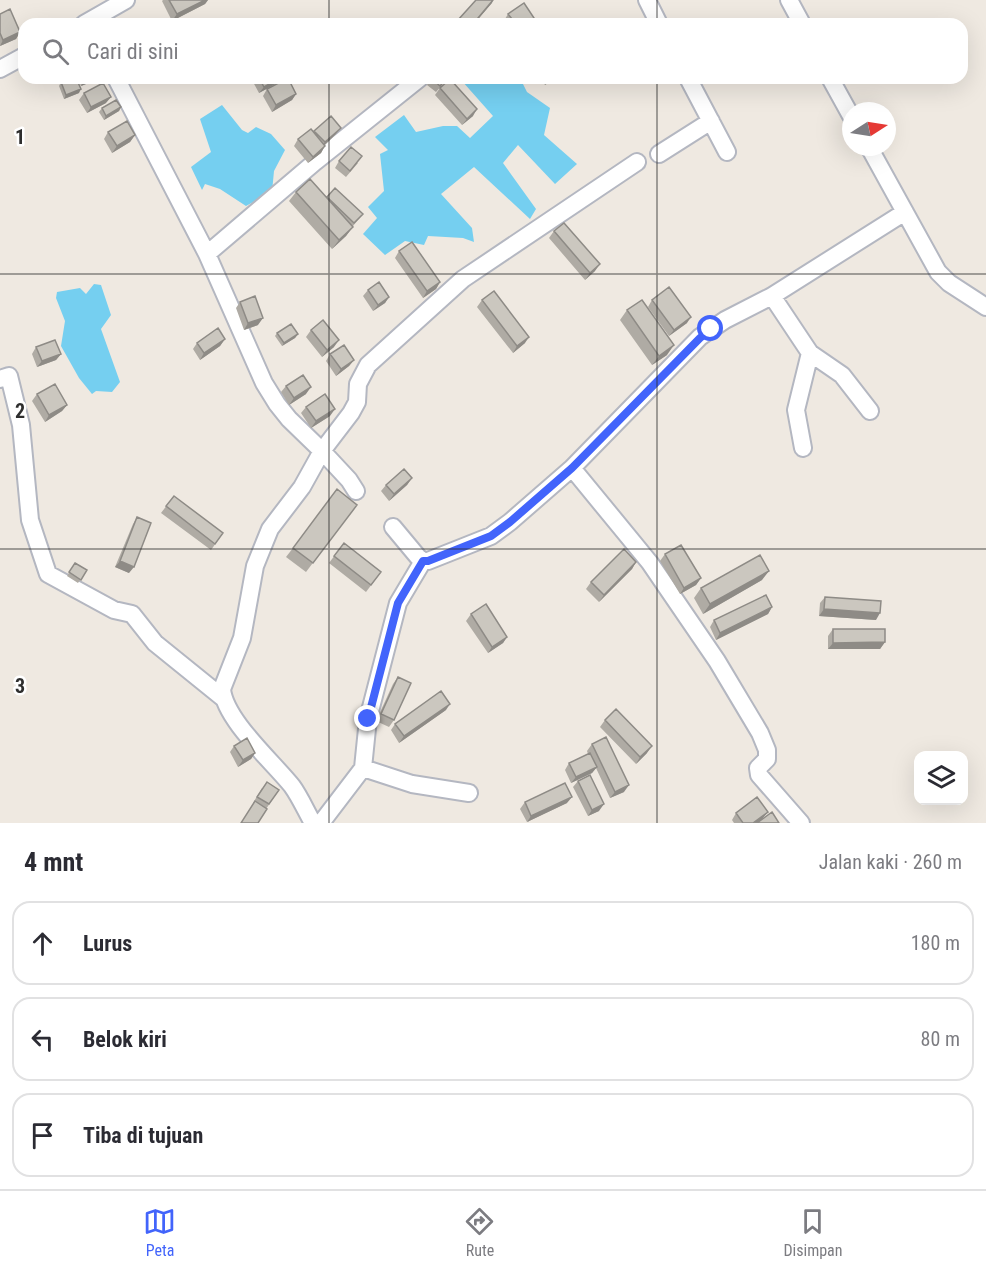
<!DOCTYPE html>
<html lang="id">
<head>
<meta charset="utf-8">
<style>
	:root { --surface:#fff; --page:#f7f7f7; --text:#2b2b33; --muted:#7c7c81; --line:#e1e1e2; --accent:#4264fb }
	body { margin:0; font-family:"Roboto Condensed",sans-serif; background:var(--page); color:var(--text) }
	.controls { position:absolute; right:18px; bottom:18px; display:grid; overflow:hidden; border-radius:12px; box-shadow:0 6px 24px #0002 }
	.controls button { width:54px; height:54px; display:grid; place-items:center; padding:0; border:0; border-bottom:2px solid var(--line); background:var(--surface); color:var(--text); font:30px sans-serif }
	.compass { position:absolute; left:842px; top:102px; width:54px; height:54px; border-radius:50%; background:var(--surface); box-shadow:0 6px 24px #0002; rotate:78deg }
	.stop { position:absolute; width:18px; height:18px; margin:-14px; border:4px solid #4264fb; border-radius:50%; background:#fff }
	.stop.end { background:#4264fb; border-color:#fff; box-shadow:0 2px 6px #0008 }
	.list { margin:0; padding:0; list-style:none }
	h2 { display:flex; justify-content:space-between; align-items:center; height:78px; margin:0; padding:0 24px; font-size:26px }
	h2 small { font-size:20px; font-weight:400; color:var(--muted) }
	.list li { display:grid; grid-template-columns:39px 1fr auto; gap:18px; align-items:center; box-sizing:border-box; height:84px; margin:0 12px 12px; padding:0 12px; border:2px solid var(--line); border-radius:18px }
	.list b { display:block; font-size:22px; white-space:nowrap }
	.list em { font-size:20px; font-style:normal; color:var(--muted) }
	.icon { flex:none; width:33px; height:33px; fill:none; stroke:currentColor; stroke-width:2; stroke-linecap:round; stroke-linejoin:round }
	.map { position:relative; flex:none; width:986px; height:823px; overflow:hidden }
	.search { position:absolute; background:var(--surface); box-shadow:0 6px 24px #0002; left:18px; right:18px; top:18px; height:66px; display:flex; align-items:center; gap:15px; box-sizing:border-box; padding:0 21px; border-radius:18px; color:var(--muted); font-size:22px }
	.sheet { height:366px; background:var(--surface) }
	nav { display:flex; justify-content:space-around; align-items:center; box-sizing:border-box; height:84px; border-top:2px solid var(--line); background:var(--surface); font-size:16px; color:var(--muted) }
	nav a { display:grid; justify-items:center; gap:3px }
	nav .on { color:var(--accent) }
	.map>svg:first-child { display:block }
	.water { fill:#75cff0 }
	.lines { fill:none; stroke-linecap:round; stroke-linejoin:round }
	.street-casing { stroke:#b4b7c1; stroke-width:20 }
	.street { stroke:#fff; stroke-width:16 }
	.wall { fill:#afaba4 }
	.shaded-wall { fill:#8e8b86 }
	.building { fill:#cbc7bf; stroke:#8e8b86; stroke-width:1.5 }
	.route { stroke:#4264fb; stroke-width:8 }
	.grid { fill:none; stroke:#2e2e2e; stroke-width:1.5; stroke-opacity:0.55 }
	.grid-label { font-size:20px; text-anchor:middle; font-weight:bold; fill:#2e2e2e; stroke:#fff; stroke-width:5; stroke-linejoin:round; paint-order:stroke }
</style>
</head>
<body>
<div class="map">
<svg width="986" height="823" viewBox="0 0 986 823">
	<rect width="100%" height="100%" fill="#efe9e1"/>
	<path class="water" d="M463 78H520L527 92 550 108 544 135 577 164 555 184 518 145 503 163 536 209 530 219 474 167 441 194 472 228 474 242 463 238 428 236 424 245 405 241 385 255 363 234 377 218 368 207 384 191 380 154 388 150 375 137 404 115 416 132 443 126H457L470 138 493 116 462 81Z
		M222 105 242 130 248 133 256 127 271 134 285 150 274 171 272 192 246 206 220 189 205 184 202 190 191 167 211 152 200 119Z
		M94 284 101 285 111 315 101 329 120 382 112 392 96 391 92 394 79 378 61 346 65 321 56 298 57 292 80 288 86 294Z"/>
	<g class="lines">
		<defs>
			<path id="street" d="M647 0 659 24
				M789 0 802 24
				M84 24 126 0
				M0 69 24 56
				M116 78 207 254 264 383 277 404 289 419 322 451 349 480 356 491
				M688 78 727 152
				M830 78 851 116
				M869 147 938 272 949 283 986 307
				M659 154 711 121
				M207 254 315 162 420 78
				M772 296 810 353 796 410 803 448
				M810 353 842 375 870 411
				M0 379 9 376 21 425 30 520 48 574 114 610 132 614 155 643 223 698
				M572 468 650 563 717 661 760 733 767 750V759L758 768 759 775 801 823
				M393 527 418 557 423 561H428L491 536 510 522 572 468 700 337 725 320 772 296 905 212
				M363 768 412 784 469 793
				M313 823C306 811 300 797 292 786 272 761 225 720 222 689L242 638 255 566 270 529 302 487 322 451 351 413 357 402 358 384 368 365 463 279 637 162
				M321 823 363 768 368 719 398 603 423 561"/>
		</defs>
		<use href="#street" class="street-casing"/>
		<use href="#street" class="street"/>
	</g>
	<path class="wall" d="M163 0H208L205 4 172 21 162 1Z
		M0 14 20 32 16 39 0 46Z
		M508 14 538 24H502Z
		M78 78H97L96 80 81 86Z
		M256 78H282L279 82 259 93 253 82Z
		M431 78H448L436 92 427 85Z
		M540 78H555L545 85Z
		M61 82 79 93 64 99 59 86Z
		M440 88 473 116 462 125 435 95Z
		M267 89 296 94 292 100 272 112 263 96Z
		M84 93 106 103 87 113 79 100Z
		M121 107 119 111 104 120 99 112 102 108Z
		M314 131 336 134 325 145 321 153 308 163 294 146 298 139Z
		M108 132 135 135 130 142 112 153 104 139Z
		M339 161 358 163 346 177 335 168Z
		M296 192 327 197 363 214 353 226 346 236 332 249 289 201Z
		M554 231 595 271 585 280 549 238Z
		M399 251 440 282 436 289 423 298 395 258Z
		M368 290 389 297 385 303 373 311 363 296Z
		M482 300 525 343 513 353 477 307Z
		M652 300 687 323 669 336 648 307Z
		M240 302 258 325 244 330 236 308Z
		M627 310 667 355 652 365 620 320Z
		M311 330 334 347 322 357 306 337Z
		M277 333 298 334 295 338 282 346 275 336Z
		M225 339 220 346 200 360 193 349 197 343Z
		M36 347 61 354 56 360 37 367 32 354Z
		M330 354 354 360 349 366 336 376 326 361Z
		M286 386 306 394 289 405 281 392Z
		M37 394 67 405 62 411 45 422 32 401Z
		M306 407 330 416 311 428 301 413Z
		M412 478 407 485 389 501 381 491 386 485Z
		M174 496 223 533 211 550 161 513Z
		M350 514 306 572 286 557 293 548Z
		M137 517 129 573 115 567 133 524Z
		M344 543 381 572 366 592 329 563Z
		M665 554 701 578 696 585 680 594 660 561Z
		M636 562 632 569 599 602 586 589 591 582Z
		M75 563 87 570 78 583 67 576Z
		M762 580 703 614 694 598 701 588Z
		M825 597 876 620 819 616 820 603Z
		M772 607 768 614 716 640 710 627 714 620Z
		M471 614 507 637 503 643 488 653 466 621Z
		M833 629 885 642 880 649H828V636Z
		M398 677 394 720 389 727 376 721 393 684Z
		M446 710 399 743 391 730 395 724Z
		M605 720 647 753 636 764 600 727Z
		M592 744 624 792 610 798 596 768 592 773 571 783 565 770 569 763 588 754 587 751Z
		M234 746 255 753 251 759 238 767 230 752Z
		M578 781 599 811 588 816 573 787Z
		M262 788 279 790 266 809 253 803Z
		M525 802 567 803 527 822 520 809Z
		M736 813 763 818 779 823H734L732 820Z"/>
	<path class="shaded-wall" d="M205 0H208L205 4 172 21 177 14Z
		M493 0 492 3 474 24H473Z
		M20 32 16 39 0 46 3 40Z
		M94 78H97L96 80 81 86 83 83Z
		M280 78H282L279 82 259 93 264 87Z
		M550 78H555L545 85Z
		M81 89 79 93 64 99 66 95Z
		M296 94 292 100 272 112 276 105Z
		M111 97 106 103 87 113 91 107Z
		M121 107 119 111 104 120 106 116Z
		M477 109 473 116 462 125 467 119Z
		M341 128 336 134 320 149 325 142Z
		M135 135 130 142 112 153 117 146Z
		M325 146 321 153 308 163 313 157Z
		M353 227 346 236 332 249 339 240Z
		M600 264 595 271 585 280 590 273Z
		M440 282 436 289 423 298 427 291Z
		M389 297 385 303 373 311 378 305Z
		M691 317 687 323 669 336 674 330Z
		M263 318 258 325 244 330 248 323Z
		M298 334 295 338 282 346 284 343Z
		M529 337 525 343 513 353 517 346Z
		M225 339 220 346 200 360 204 353Z
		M339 340 334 347 322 357 327 350Z
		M674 345 667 355 652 365 659 356Z
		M61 354 56 360 37 367 42 361Z
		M354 360 349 366 336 376 341 369Z
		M311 387 306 394 289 405 294 398Z
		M67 405 62 411 45 422 49 415Z
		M335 409 330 416 311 428 316 421Z
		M412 478 407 485 389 501 394 494Z
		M120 561 134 567 129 573 115 567Z
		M636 562 632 569 599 602 604 595Z
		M769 571 762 580 703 614 710 604Z
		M701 578 696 585 680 594 684 588Z
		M772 607 768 614 716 640 720 633Z
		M824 609 880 613 876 620 819 616Z
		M507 637 503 643 488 653 492 647Z
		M885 642 880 649H828L833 643Z
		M450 704 446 710 399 743 404 736Z
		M652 746 647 753 636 764 640 757Z
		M255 753 251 759 238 767 243 760Z
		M597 767 592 773 571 783 576 777Z
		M629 785 624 792 610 798 615 792Z
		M572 797 567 803 527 822 531 816Z
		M604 804 599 811 588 816 592 810Z
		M768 812 763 818 757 823H753Z"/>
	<path class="building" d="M169 0H205L177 14Z
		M476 0H493L473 24H463L458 20Z
		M524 3 538 24H516L508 14Z
		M10 9 20 32 3 40 0 33V14Z
		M73 78H76L81 89 66 95 61 82Z
		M81 78H94L83 83Z
		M259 78H280L264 87Z
		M288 78 296 94 276 105 267 89Z
		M431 78H447L440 86Z
		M450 79 477 109 467 119 440 88Z
		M103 83 111 97 91 107 84 93Z
		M116 100 121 107 106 116 102 108Z
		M331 116 341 128 325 142 314 131Z
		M127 121 135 135 117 146 108 132Z
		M311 129 325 146 313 157 298 139Z
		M351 147 362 156 350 171 339 161Z
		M310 179 353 227 339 240 296 192Z
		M335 188 363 214 354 223 327 197Z
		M564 223 600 264 590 273 554 231Z
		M412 242 440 282 427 291 399 251Z
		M379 282 389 297 378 305 368 290Z
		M669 287 691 317 674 330 652 300Z
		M494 291 529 337 517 346 482 300Z
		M255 296 263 318 248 323 240 302Z
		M642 300 674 345 659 356 627 310Z
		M323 320 339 340 327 350 311 330Z
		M291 324 298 334 284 343 277 333Z
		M218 328 225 339 204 353 197 343Z
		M55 340 61 354 42 361 36 347Z
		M344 345 354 360 341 369 330 354Z
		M303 375 311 387 294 398 286 386Z
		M55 384 67 405 49 415 37 394Z
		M325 394 335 409 316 421 306 407Z
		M404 469 412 478 394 494 386 485Z
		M337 489 357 505 313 563 293 548Z
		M174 496 223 533 215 544 166 506Z
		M137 517 151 523 134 567 120 561Z
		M344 543 381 572 371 585 334 556Z
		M681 545 701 578 684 588 665 554Z
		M624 549 636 562 604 595 591 582Z
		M760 555 769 571 710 604 701 588Z
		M75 563 87 570 81 580 69 572Z
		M766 595 772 607 720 633 714 620Z
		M825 597 881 601 880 613 824 609Z
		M486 604 507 637 492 647 471 614Z
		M833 629H885V642L833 643Z
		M398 677 411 683 394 720 381 714Z
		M441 691 450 704 404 736 395 724Z
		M616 709 652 746 640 757 605 720Z
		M606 737 629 785 615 792 592 744Z
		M247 738 255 753 243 760 234 746Z
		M590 753 597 767 576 777 569 763Z
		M590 775 604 804 592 810 578 781Z
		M267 782 279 790 269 804 257 797Z
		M565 783 572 797 531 816 525 802Z
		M757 797 768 812 753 823H743L736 813Z
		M255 801 267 809 258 823H241Z
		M772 812 779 823H757Z"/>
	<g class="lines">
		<path class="route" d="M368 719 398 603 423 561H428L491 536 510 522 572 468 700 338 711 329"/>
	</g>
	<path class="grid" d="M329 0V24M657 0V24M329 78V823M657 78V823M0 274H986M0 549H986"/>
	<g class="grid-label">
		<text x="20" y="144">1</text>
		<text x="20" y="418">2</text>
		<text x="20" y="693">3</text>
	</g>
</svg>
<div class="controls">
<button><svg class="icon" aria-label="layers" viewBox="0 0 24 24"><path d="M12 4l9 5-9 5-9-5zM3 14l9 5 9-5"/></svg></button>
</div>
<svg class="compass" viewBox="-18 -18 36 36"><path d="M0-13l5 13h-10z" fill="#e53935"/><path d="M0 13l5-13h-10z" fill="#7c7c81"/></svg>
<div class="stop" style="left:711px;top:329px"></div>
<div class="stop end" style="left:368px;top:719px"></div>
<div class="search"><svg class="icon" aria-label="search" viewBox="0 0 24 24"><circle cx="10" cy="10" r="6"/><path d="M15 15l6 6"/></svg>Cari di sini</div>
</div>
<section class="sheet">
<h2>4 mnt<small>Jalan kaki · 260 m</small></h2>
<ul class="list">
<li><svg class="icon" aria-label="ahead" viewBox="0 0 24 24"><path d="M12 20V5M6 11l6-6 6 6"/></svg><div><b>Lurus</b></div><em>180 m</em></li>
<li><svg class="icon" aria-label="left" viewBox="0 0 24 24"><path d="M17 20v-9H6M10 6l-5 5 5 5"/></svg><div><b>Belok kiri</b></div><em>80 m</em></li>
<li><svg class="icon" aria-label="arrive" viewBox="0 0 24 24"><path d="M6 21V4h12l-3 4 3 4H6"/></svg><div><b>Tiba di tujuan</b></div></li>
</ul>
</section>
<nav>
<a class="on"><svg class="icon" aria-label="map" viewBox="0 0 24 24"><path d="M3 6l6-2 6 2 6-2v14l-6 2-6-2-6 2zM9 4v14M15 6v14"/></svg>Peta</a>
<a><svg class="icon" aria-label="directions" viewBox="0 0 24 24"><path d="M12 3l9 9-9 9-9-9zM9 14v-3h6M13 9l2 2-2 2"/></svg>Rute</a>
<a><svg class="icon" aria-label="saved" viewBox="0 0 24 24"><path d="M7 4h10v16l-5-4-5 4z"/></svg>Disimpan</a>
</nav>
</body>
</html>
